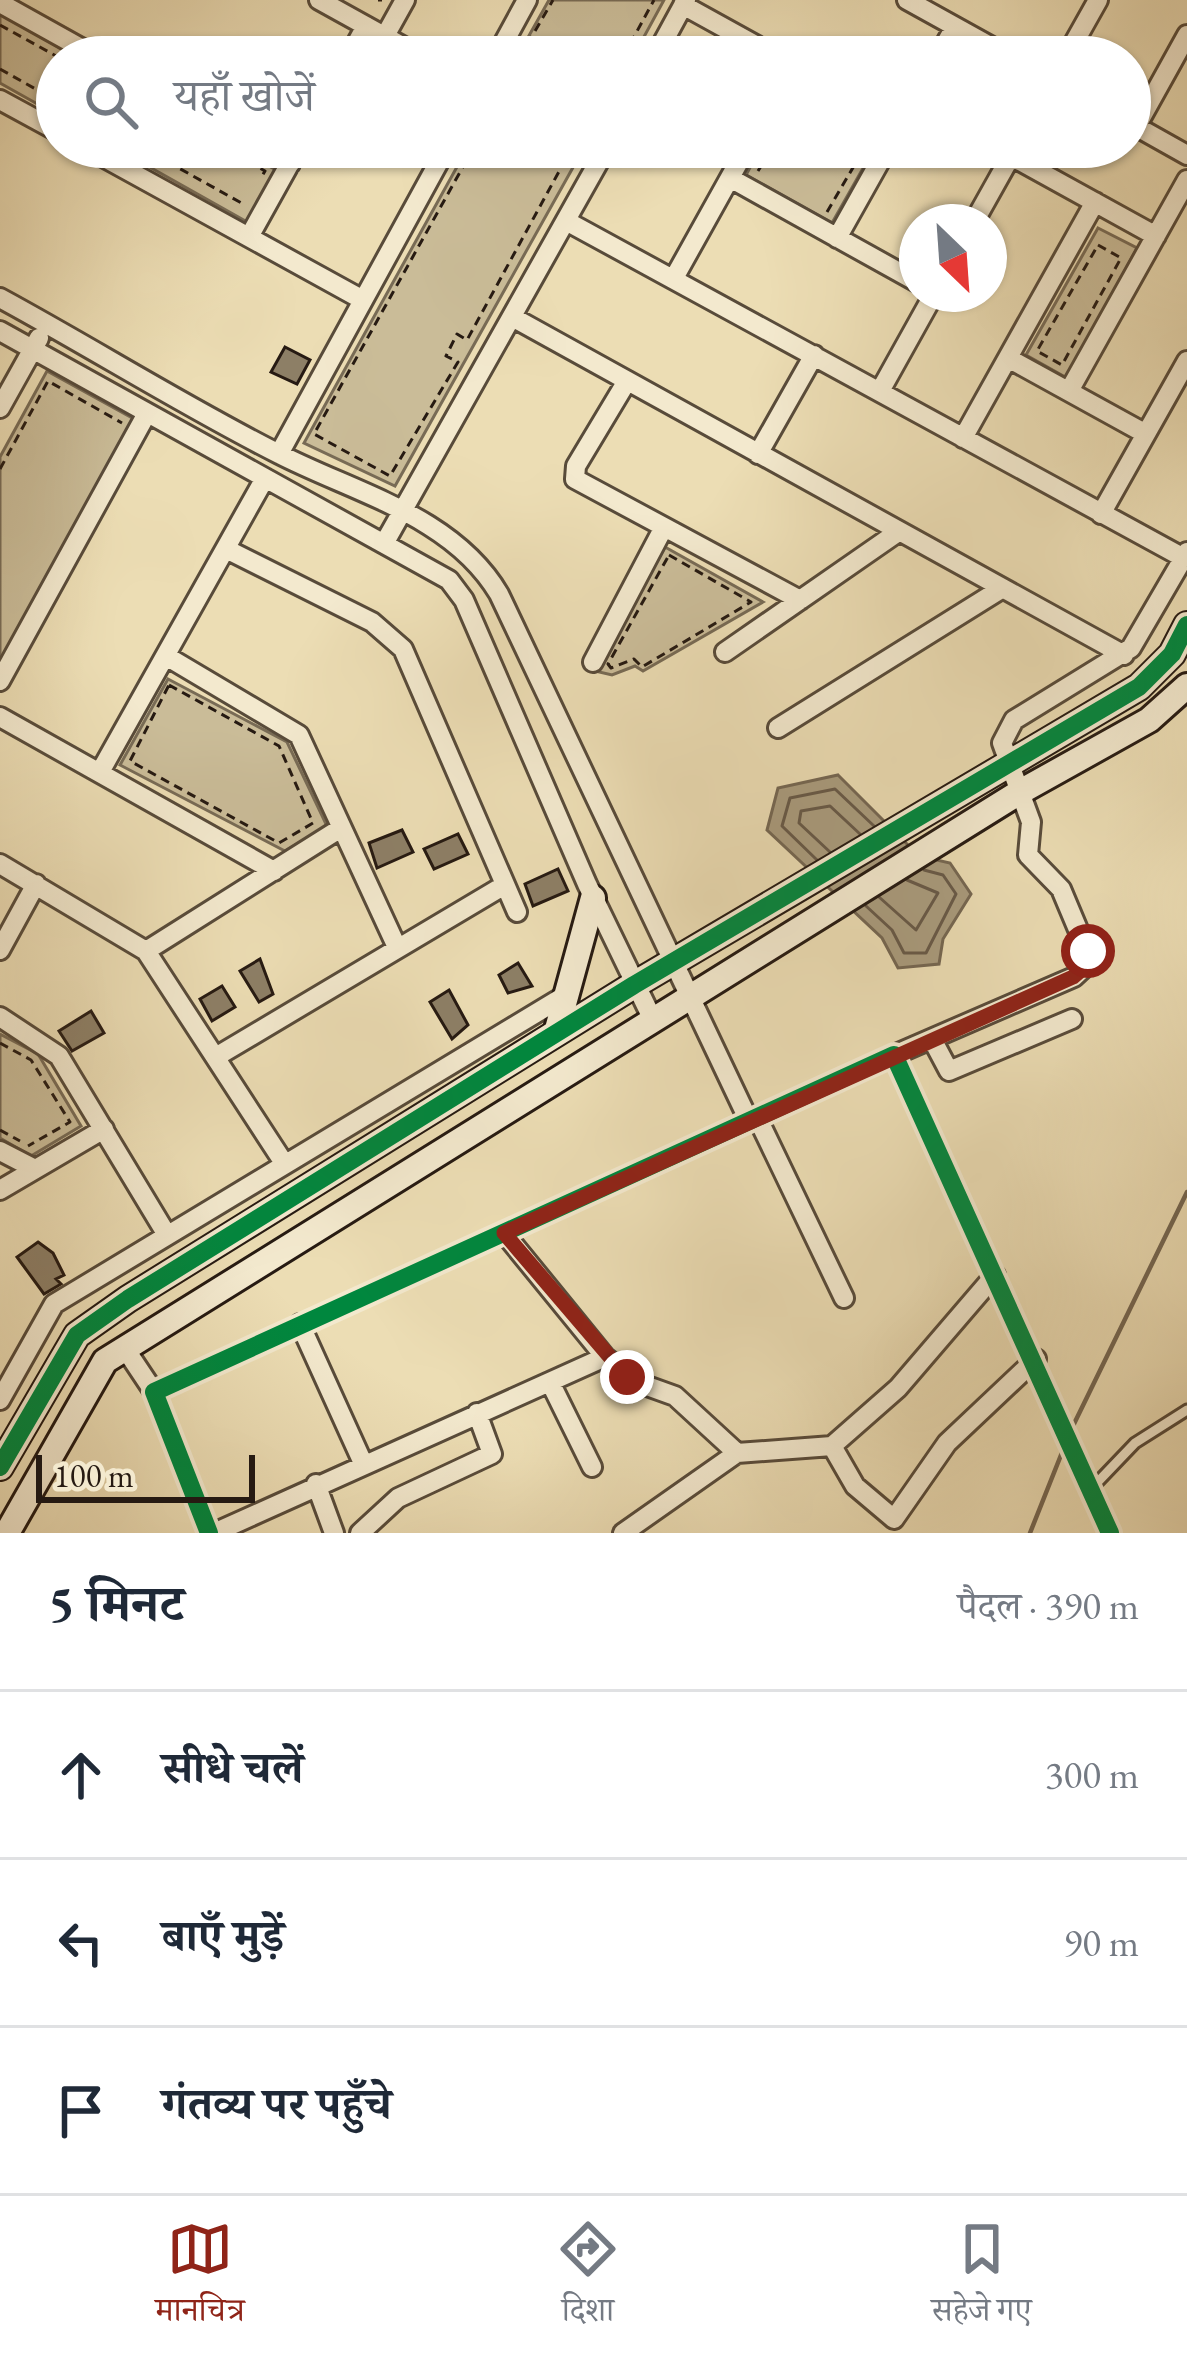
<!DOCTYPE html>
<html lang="hi">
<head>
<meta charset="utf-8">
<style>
	:root { --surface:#fff; --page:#f6f6f7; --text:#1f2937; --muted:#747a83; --line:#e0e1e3; --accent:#8f2418 }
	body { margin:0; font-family:"EB Garamond","Noto Serif Devanagari",serif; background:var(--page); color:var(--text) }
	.compass { position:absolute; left:899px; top:204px; width:108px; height:108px; border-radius:50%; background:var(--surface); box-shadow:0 3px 9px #0004; rotate:155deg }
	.scale { position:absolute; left:36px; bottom:30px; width:219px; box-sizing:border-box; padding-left:12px; border:6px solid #261a12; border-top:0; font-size:33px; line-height:42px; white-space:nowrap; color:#261a12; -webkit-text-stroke:9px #f3e9ce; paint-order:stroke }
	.stop { position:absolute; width:36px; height:36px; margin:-27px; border:9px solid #8f2418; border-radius:50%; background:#fff }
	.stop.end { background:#8f2418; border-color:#fff; box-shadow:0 3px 12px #0008 }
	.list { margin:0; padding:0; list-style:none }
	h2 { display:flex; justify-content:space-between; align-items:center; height:156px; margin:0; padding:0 48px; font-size:51px }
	h2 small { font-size:39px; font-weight:400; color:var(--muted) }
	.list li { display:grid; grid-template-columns:78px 1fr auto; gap:36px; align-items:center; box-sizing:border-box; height:168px; padding:0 48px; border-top:3px solid var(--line) }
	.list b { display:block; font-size:45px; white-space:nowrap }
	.list em { font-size:39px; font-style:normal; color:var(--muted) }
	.icon { flex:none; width:66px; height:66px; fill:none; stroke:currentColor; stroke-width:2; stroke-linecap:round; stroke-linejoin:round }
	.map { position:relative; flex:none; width:1187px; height:1533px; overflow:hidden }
	.search { position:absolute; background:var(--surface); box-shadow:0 3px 9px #0004; left:36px; right:36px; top:36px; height:132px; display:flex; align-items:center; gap:30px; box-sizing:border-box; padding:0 42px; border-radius:66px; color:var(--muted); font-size:45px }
	.sheet { height:660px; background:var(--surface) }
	nav { display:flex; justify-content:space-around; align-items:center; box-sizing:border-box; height:168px; border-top:3px solid var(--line); background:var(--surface); font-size:33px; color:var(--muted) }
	nav a { display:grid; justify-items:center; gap:6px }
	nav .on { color:var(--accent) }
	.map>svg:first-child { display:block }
	.green { fill:#cabc98; stroke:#786b55; stroke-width:3 }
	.water { fill:#a99b7d; stroke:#756752; stroke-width:3 }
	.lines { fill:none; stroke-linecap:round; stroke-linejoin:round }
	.shore { stroke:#685a48; stroke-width:3 }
	.stream { stroke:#756752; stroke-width:4.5 }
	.building { fill:#8d7f66; stroke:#261a12; stroke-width:3 }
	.lane-casing { stroke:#584b3a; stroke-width:15 }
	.street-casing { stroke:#584b3a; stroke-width:24 }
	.secondary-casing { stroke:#261a12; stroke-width:30 }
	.path { stroke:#261a12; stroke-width:3; stroke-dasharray:9 6; stroke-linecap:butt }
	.lane { stroke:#f3e9ce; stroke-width:9 }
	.street { stroke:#f3e9ce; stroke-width:18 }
	.secondary { stroke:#f3e9ce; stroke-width:24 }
	.cycleway-casing { stroke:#f3e9ce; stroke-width:26 }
	.cycleway { stroke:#00873e; stroke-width:18 }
	.route { stroke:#8f2418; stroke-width:15 }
</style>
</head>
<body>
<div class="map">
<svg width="1187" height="1533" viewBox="0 0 1187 1533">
	<rect width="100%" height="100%" fill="#ecddb4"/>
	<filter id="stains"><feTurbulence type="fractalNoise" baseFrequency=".00167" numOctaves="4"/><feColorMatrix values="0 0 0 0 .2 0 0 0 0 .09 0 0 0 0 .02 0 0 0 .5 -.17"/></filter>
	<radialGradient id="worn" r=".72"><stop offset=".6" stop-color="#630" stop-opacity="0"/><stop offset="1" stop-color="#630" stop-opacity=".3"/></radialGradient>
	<path class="green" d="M549 0H664L633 57H517Z
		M0 14 76 57H57V115L0 83Z
		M114 147H235L276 170 249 223Z
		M468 147H548L576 162 395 486 304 443Z
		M761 147H875L832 223 746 175Z
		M1098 228 1137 248 1067 378 1026 355Z
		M47 371 134 419 0 662V457Z
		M665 547 763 602 643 671 635 666 612 675 595 671Z
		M168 679 287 742 327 826 285 851 120 765Z
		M0 1034 38 1054 81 1126 31 1156 0 1138Z"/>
	<path class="water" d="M838 775 919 856 950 863 971 894 943 939 939 964 898 968 882 938 767 830 778 788Z"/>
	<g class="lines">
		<path class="shore" d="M830 852 799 823 801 811 830 806 860 834
			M817 860 782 826 790 798 835 789 874 826
			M879 897 916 930 938 893 907 880
			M866 906 892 930 904 953H926L956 894 943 875 924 870"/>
		<path class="stream" d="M1072 1428 1187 1192
			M1030 1533 1063 1450"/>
	</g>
	<path class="building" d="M285 347 310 360 297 384 271 372Z
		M402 830 413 852 377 868 369 843Z
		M458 834 468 854 434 869 424 849Z
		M558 869 568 891 533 906 525 884Z
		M260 959 273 994 259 1002 240 971Z
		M518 963 532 986 508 993 499 975Z
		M222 986 235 1007 212 1021 200 999Z
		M449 990 468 1025 452 1039 430 1002Z
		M91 1011 104 1033 72 1051 59 1031Z
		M38 1242 53 1253 64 1275 56 1279 61 1284 44 1294 17 1257Z"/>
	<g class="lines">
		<defs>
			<path id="lane" d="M1091 1489 1135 1443 1187 1410"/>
			<path id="street" d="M319 0 422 57
				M907 0 1010 57
				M0 3 97 57
				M683 5 777 57
				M385 36 405 0
				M349 57 366 26
				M496 57 527 0
				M655 57 686 0
				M938 57 955 27
				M1066 57 1098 0
				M0 100 57 131
				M1130 123 1187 155
				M1136 127 1187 35
				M85 147 363 300
				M259 147 290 164
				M1011 156 1156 236
				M730 178 917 282
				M568 222 1184 558
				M974 222 1016 147
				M249 237 299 147
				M837 238 888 147
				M674 278 747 147
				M0 298C94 349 184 406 279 454 355 493 453 516 499 594L749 1121
				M512 317 1124 655
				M0 331 449 580 464 600 587 884 653 1020
				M1008 358 1146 434
				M627 381 576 466 575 479 800 600
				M880 391 934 294
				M1069 391 1187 180
				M0 408 39 338
				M963 438 1095 202
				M279 454 447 147
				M758 454 814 355
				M1101 514 1187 361
				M385 542 607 147
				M226 549 372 622 403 649 517 912
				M725 652 898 532
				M166 656 299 735 396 945
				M593 662 664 527
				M0 681 146 415
				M0 717 274 871
				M778 728 1001 589
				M100 772 265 478
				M0 864 146 951 284 1163
				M0 950 36 884
				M146 951 341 828
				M0 1017 59 1056 167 1235
				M932 1039 949 1071 1072 1019
				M219 1055 503 886
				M894 1055 1074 977 1088 964 1087 951 1061 889 1028 855 1031 822 1002 743 1014 720 1131 648 1187 552
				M757 1117 844 1298
				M0 1151 33 1168
				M0 1190 104 1129
				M504 1233 605 1357 636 1382 675 1396 737 1453
				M300 1324 363 1463
				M124 1347 154 1392
				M550 1382 592 1467
				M0 1400 54 1304 566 995
				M832 1446 855 1486 894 1519 947 1443 1036 1359
				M316 1484 334 1533
				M209 1533 154 1392 894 1055 1110 1533
				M214 1533 605 1357
				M360 1533 398 1498 492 1454 477 1413
				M623 1533 737 1453 832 1446 898 1388 995 1275"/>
			<path id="secondary" d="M556 1033 593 898
				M0 1467 77 1335 128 1299 634 985 1139 687 1172 654 1187 625
				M7 1533 105 1361 1020 792 1149 720 1187 686"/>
		</defs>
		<use href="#lane" class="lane-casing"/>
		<use href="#street" class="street-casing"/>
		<use href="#secondary" class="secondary-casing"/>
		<path class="path" d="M378 0H382
			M0 25 58 57
			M520 57 553 0
			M623 57 654 0
			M0 69 57 101
			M141 147 245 205
			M221 147 265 171 261 178
			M474 147 314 434 390 476 458 362 446 356 457 334 467 340 562 166 528 147
			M758 171 773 147
			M827 212 865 147
			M1098 245 1121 258 1062 365 1037 351Z
			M0 469 48 381 122 423
			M669 555 751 602 642 667 634 659 611 668 608 664Z
			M169 685 279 746 313 823 279 843 130 761Z
			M0 1043 31 1060 70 1122 28 1146
			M0 1130 20 1141"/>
		<use href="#lane" class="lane"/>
		<use href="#street" class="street"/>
		<use href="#secondary" class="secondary"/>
		<defs>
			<path id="cycleway" d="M0 1467 77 1335 128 1299 634 985 1139 687 1172 654 1187 625
				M209 1533 154 1392 894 1055 1110 1533"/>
		</defs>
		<use href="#cycleway" class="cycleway-casing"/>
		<use href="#cycleway" class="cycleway"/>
	</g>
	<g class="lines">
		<path class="route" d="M627 1377 504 1233 1073 977 1088 964V951"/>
	</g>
	<rect width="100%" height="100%" filter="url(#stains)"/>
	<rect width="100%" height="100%" fill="url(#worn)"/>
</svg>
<svg class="compass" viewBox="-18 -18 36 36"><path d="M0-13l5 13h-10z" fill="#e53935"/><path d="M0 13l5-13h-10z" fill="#747a83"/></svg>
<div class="scale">100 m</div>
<div class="stop" style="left:1088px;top:951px"></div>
<div class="stop end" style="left:627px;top:1377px"></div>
<div class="search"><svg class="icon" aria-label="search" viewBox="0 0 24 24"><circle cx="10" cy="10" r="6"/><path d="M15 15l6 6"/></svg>यहाँ खोजें</div>
</div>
<section class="sheet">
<h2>5 मिनट<small>पैदल · 390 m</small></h2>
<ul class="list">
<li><svg class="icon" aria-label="ahead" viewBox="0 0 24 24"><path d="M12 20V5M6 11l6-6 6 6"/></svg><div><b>सीधे चलें</b></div><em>300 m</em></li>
<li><svg class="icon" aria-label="left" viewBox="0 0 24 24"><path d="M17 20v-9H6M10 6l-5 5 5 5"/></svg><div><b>बाएँ मुड़ें</b></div><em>90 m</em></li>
<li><svg class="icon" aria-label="arrive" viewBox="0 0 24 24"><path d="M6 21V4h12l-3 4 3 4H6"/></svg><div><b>गंतव्य पर पहुँचे</b></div></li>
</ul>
</section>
<nav>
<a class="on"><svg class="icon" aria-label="map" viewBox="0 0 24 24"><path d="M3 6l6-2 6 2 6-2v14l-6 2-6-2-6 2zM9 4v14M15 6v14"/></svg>मानचित्र</a>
<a><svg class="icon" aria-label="directions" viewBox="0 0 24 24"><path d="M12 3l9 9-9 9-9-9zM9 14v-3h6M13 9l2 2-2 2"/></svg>दिशा</a>
<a><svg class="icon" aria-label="saved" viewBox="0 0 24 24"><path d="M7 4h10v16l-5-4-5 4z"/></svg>सहेजे गए</a>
</nav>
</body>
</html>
